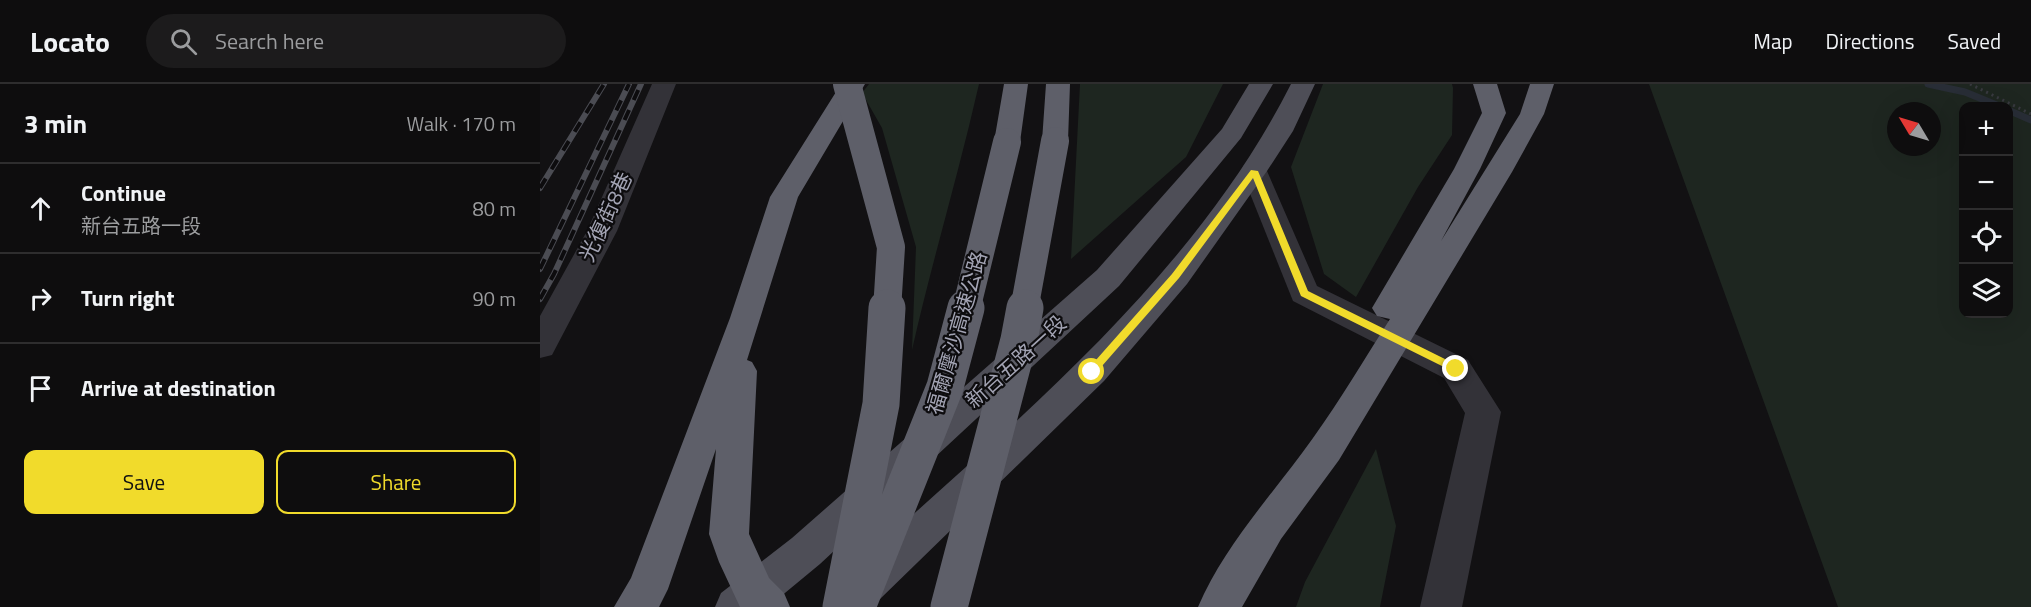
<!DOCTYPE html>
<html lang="en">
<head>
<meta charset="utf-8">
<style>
	:root { --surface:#0e0d0e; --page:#1c1b1c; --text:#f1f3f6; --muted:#9b9c9e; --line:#2e2d2e; --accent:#f1db2b }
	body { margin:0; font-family:"Titillium Web","Noto Sans TC",sans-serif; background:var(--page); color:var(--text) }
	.controls { position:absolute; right:18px; top:18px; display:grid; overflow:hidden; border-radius:12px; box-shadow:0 6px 24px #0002 }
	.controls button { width:54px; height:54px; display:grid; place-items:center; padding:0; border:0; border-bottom:2px solid var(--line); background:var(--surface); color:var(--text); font:30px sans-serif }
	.compass { position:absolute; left:1347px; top:18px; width:54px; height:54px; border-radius:50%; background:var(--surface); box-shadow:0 6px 24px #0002; rotate:308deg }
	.stop { position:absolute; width:18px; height:18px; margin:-14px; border:4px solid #f1db2b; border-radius:50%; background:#fff }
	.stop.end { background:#f1db2b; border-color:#fff; box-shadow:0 2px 6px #0008 }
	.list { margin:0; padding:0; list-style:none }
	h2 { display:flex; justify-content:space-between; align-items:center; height:78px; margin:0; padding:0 24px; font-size:26px }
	h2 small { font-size:20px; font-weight:400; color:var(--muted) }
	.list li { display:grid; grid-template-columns:39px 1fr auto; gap:18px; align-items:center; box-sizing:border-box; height:90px; padding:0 24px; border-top:2px solid var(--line) }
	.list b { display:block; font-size:22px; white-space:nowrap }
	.list p { margin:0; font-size:20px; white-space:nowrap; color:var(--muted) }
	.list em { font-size:20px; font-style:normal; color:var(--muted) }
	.actions { display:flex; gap:12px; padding:18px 24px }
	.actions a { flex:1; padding:14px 0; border:2px solid var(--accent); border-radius:12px; text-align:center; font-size:21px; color:var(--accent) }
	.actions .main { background:var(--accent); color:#111 }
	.icon { flex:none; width:33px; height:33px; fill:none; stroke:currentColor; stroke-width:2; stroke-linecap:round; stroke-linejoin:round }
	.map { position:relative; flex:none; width:1491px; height:523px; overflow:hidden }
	header { display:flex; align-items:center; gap:36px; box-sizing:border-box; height:84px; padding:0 30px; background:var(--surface); border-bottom:2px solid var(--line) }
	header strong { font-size:28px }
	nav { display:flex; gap:33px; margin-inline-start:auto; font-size:21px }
	.search { width:420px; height:54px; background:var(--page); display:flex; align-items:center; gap:15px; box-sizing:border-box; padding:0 21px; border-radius:33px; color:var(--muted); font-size:22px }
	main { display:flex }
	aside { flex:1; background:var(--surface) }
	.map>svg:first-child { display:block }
	.green { fill:#1e2620; fill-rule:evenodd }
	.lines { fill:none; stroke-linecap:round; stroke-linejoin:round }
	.stream { stroke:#282d36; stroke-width:7 }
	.path { stroke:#38393f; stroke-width:3; stroke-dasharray:2 4; stroke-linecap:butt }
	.minor { fill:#333238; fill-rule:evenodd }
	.major { fill:#4e4e57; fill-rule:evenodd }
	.highway { fill:#5e5f69; fill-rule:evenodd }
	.rail-casing { stroke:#4b4c53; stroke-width:6 }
	.rail { stroke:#0d0c0e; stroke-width:4; stroke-dasharray:11; stroke-linecap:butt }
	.highway-bridge-far1 { stroke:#5e5f69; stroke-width:28 }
	.highway-bridge { stroke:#5e5f69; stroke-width:37 }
	.route { fill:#f1db2b }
	.labels { text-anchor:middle; stroke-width:4.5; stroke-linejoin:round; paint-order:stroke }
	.street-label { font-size:21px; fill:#a3a4b4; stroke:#0d0c0e }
</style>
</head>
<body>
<header>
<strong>Locato</strong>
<div class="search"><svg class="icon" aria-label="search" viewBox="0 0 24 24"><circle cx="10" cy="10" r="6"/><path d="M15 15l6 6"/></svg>Search here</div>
<nav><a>Map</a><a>Directions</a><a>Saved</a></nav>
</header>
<main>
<aside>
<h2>3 min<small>Walk · 170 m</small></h2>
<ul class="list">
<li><svg class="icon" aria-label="ahead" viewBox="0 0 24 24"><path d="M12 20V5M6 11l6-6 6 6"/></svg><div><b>Continue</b><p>新台五路一段</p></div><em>80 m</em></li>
<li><svg class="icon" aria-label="right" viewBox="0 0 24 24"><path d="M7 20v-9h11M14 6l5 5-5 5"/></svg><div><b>Turn right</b></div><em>90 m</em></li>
<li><svg class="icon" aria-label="arrive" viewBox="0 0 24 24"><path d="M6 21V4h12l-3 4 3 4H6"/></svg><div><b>Arrive at destination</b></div></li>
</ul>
<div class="actions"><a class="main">Save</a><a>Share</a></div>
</aside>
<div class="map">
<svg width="1491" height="523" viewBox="0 0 1491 523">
	<rect width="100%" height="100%" fill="#121113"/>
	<path class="green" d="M329 0H439C419 89 392 177 372 266L376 163 342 44 322 9Z
		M540 0H683L646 73 531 175Z
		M783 0H912L913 4 912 51 878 103 816 213 784 190 751 83Z
		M1109 0H1491V523H1298ZM1424 22H1468V230H1424ZM1356 27H1392V63H1356Z
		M836 365 856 442 840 523H756L765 498Z"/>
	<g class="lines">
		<path class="stream" d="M1388 0 1425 8 1459 22
			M1468 26 1491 36"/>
		<path class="path" d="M1430 0 1491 30"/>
		<path class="minor" d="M112 0H136L77 147 12 271 0 274V232L47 147Z
			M714 79 724 81 727 87 777 202 928 276 961 328 922 523H880L925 329 904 294 753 217 701 87 704 81Z"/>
		<path class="major" d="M709 0H733L701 54 579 202 280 480 228 523H175L181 509 252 454 557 186 682 45Z
			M751 0H775L753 47 727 87 647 200 564 297 340 515 325 521 310 515 304 501 310 487C470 342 652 196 751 0Z"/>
		<path class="highway" d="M301 0H325L258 113 207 276 212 278 217 287 209 450 229 494 244 509 250 523H200L179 478 169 450 176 365 128 505 119 523H74L91 494 190 234 230 113Z
			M464 0H488L480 58 476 64 467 66 458 64 454 58Z
			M506 0H530L528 57 524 62 515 65 506 62 502 57Z
			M933 0H957L966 29 940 85 901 157 980 30 990 0H1014L1004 30 972 88 799 376 741 455 702 523H658C685 460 734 409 773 354 801 315 825 274 850 235L837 232 832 224 914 85 942 29Z"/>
		<defs>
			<path id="rail" d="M0 104 64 0
				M0 185 89 0
				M0 215 14 190 101 0"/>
		</defs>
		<use href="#rail" class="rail-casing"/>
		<use href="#rail" class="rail"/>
		<path class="highway-bridge-far1" d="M307 0 351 163 347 226
			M426 226 467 58
			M484 226 515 57"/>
		<path class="highway-bridge" d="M301 523 341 320 347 224
			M317 523 405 303 426 224
			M409 523 479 256 485 224"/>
	</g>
	<path class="route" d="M711 86 718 87 768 207 919 282V287H912L761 212 713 94 639 194 555 290H548V285L632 190Z"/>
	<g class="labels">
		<g class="street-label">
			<text transform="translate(66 133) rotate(-65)" y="7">光復街8巷</text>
			<text transform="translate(417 249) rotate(-74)" y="7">福爾摩沙高速公路</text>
			<text transform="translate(476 278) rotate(-42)" y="7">新台五路一段</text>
		</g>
	</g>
</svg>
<div class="controls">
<button>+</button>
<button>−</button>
<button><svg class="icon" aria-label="locate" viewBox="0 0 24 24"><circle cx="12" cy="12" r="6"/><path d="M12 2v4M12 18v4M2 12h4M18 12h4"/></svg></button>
<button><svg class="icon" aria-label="layers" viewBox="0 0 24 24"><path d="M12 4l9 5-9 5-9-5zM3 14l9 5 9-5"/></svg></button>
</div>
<svg class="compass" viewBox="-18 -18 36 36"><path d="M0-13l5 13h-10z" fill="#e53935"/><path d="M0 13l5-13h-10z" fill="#9b9c9e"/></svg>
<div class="stop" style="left:552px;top:288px"></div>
<div class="stop end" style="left:916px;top:285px"></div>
</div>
</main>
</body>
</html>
